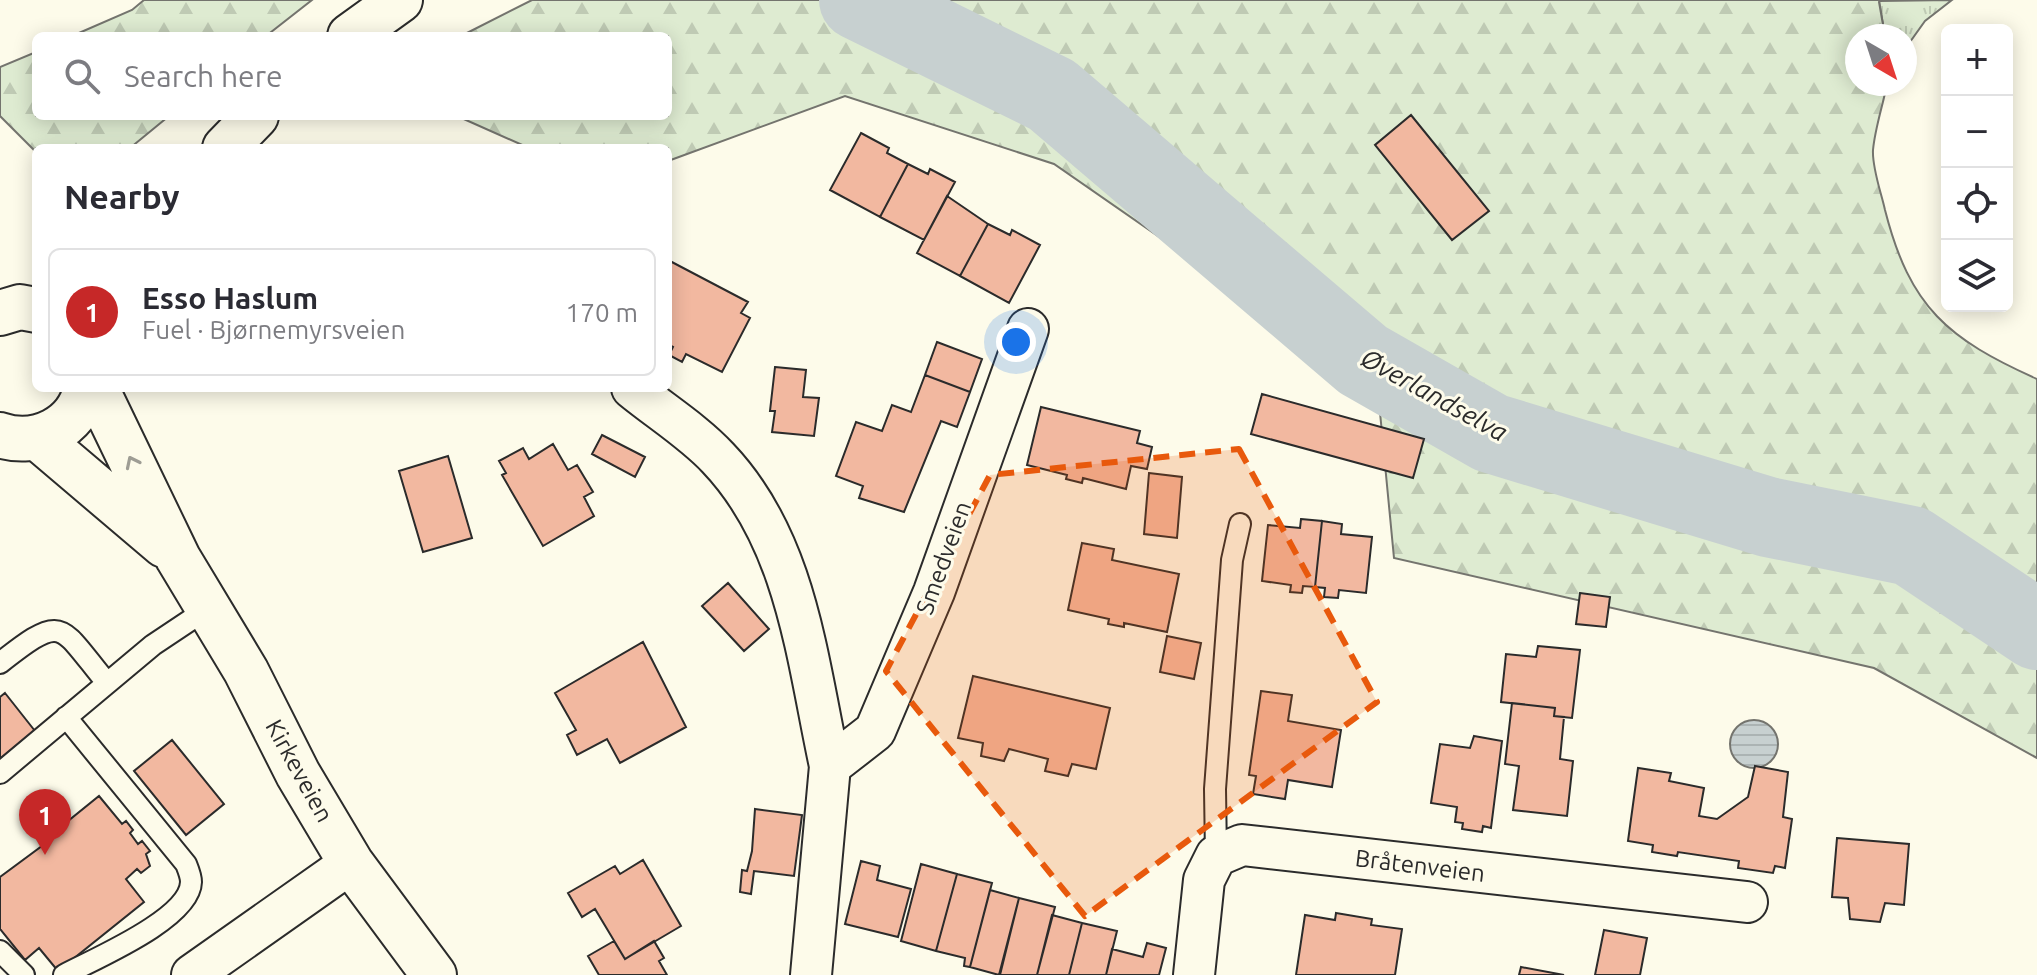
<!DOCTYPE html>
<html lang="en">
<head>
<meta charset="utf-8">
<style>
	:root { --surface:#fff; --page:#f2f2f3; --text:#2b2b33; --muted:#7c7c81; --line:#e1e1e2; --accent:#c62828 }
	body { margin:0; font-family:Ubuntu,sans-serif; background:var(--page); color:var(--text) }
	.controls { position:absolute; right:24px; top:24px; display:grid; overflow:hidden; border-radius:12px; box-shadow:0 4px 20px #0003 }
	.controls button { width:72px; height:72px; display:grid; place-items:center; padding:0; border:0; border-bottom:2px solid var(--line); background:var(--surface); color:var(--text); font:40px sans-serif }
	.compass { position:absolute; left:1845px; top:24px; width:72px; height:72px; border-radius:50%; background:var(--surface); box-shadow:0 4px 20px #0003; rotate:141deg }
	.you { position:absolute; left:1016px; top:342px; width:28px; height:28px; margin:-20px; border:6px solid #fff; border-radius:50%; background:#1a73e8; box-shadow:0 0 0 12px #1a73e833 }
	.badge { display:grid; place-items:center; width:52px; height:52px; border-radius:50%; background:var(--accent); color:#fff; font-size:26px; font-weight:700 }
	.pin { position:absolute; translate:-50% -66px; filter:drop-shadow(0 2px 4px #0008) }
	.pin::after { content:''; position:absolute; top:42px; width:28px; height:24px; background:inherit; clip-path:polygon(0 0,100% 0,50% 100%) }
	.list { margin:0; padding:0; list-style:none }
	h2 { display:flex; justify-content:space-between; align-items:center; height:104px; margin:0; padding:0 32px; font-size:34px }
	h2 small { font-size:26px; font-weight:400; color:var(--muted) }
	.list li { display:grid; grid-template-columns:52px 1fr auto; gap:24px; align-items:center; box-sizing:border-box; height:128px; margin:0 16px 16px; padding:0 16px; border:2px solid var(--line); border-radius:12px }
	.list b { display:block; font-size:30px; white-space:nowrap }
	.list p { margin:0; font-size:26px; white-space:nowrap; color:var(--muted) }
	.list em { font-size:26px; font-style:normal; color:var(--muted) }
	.icon { flex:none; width:44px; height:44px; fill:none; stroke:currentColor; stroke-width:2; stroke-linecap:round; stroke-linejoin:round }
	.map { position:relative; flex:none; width:2037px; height:975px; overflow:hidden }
	.search { position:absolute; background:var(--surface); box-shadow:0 4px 20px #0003; left:32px; top:32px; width:640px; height:88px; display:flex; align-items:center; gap:20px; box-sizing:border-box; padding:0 28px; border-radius:12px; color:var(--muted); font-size:30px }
	.panel { position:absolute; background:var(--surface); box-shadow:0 4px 20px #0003; left:32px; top:144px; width:640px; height:248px; border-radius:12px }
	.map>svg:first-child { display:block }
	.grass { fill:url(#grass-tufts); stroke:#74746e; stroke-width:2 }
	.forest { fill:url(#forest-firs); stroke:#74746e; stroke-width:2 }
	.water { fill:url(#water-rules); stroke:#74746e; stroke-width:2 }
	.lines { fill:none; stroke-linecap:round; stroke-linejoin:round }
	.river { stroke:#c7d0d0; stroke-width:80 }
	.building { fill:#f2b8a0; stroke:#2b2b2b; stroke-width:2 }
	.lane-casing { stroke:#2b2b2b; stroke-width:24 }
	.street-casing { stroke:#2b2b2b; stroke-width:44 }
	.secondary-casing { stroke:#2b2b2b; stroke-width:48 }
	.primary-casing { stroke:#2b2b2b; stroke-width:48 }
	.lane { stroke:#fdfbea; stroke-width:20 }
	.street { stroke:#fdfbea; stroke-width:40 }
	.secondary { stroke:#fdfbea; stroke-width:44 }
	.primary { stroke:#fdfbea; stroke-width:44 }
	.oneway { stroke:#9e9d94 }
	.marked { fill:#e8590c; fill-opacity:0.2; stroke:#e8590c; stroke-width:6; stroke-dasharray:16 10; stroke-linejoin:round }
	.labels { text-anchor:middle; stroke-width:6; stroke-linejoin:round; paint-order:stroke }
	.street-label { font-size:24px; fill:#2b2b2b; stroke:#fdfbea }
	.water-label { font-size:26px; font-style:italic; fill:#2b2b2b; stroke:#fdfbea }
</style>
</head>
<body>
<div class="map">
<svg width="2037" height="975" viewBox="0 0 2037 975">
	<defs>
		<pattern id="grass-tufts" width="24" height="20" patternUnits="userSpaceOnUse" patternTransform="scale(2)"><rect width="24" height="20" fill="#deebd1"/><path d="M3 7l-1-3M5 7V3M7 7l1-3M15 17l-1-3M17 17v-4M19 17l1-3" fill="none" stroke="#bfcab4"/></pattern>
		<pattern id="forest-firs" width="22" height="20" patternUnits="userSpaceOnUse" patternTransform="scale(2)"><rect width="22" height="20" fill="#deebd1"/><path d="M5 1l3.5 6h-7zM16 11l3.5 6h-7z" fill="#bfcab4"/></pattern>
		<pattern id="water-rules" width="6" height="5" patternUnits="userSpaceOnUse" patternTransform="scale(2)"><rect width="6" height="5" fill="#c7d0d0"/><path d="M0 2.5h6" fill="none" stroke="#abb3b3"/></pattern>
	</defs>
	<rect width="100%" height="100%" fill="#fdfbea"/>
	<path class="grass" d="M1952 0 1925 21 1905 49V36H1885L1879 1Z"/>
	<path class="forest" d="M144 0H312L266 36H72L132 10Z
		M532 0H1882L1879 2 1885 36H1857V84H1887C1883 105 1875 128 1873 150 1872 168 1881 192 1885 210 1910 308 1948 339 2037 379V758L1874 668 1394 558 1379 402 1217 277 1054 164 845 96 668 161V148H529L457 116H668V36H461Z
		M36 52V116H169L130 148H36V152L0 116V67Z"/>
	<path class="water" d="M1730 744a24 24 0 1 1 48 0a24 24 0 1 1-48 0Z"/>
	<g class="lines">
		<path class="river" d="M859 0 1052 95 1363 360 1491 433 1768 517 1911 546 2037 630"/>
	</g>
	<path class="building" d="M1411 115 1489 211 1452 240 1375 145Z
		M861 133 889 148 887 153 908 164 880 217 830 190Z
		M908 164 928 174 930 169 955 182 924 240 880 217Z
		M947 196 988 224 960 276 917 253Z
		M988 224 1010 235 1012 230 1040 245 1009 303 960 276Z
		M668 260 748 302 741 313 750 318 722 372 686 354 682 362 669 355 673 347 668 344Z
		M937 342 982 359 970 392 925 375Z
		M775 367 806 370 803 397 819 398 814 436 772 432 775 411H770Z
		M925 375 970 392 957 427 941 421 904 512 859 498 863 486 836 476 856 422 882 431 892 405 911 412Z
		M1262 394 1424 439 1413 478 1251 434Z
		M1041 407 1140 431 1137 443 1152 447 1147 469 1131 466 1126 489 1083 478 1082 483 1066 479 1067 475 1027 465Z
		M602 435 645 457 635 477 592 454Z
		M553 444 568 470 577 465 593 492 584 497 594 516 543 546 502 475 506 473 499 461 523 448 529 459Z
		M448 456 472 538 423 552 399 471Z
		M1149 473 1182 477 1177 538 1144 534Z
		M1301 519 1322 521 1315 587 1303 586 1302 593 1290 592 1291 585 1262 581 1268 525 1300 528Z
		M1322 521 1342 524 1341 534 1372 537 1366 593 1339 590 1338 598 1324 597 1325 588 1315 587Z
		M1082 543 1114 549 1112 560 1179 574 1167 632 1124 623V627L1108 624 1109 619 1068 610Z
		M728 583 769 629 744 651 702 606Z
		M1580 593 1610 597 1606 627 1576 624Z
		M1167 636 1201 643 1194 679 1160 672Z
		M643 642 686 727 620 763 607 739 577 755 567 735 576 730 555 693Z
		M1538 646 1580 650 1572 718 1554 716 1555 708 1501 702 1506 654 1536 657Z
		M973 676 1110 708 1096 769 1072 764 1068 776 1045 771 1048 759 1009 749 1004 761 981 756 983 743 958 738Z
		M1261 691 1292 695 1288 721 1341 730 1332 787 1288 780 1285 799 1253 794 1256 776 1249 775Z
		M5 693 35 731 0 759V697Z
		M1512 703 1555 708 1554 716 1564 717 1560 759 1573 761 1567 816 1513 810 1519 766 1505 764Z
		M1474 736 1502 741 1491 828 1483 826 1482 832 1462 829 1463 823 1455 822 1457 807 1431 803 1440 744 1470 748Z
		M172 740 224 804 186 835 134 771Z
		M1755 766 1788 772 1783 817 1792 819 1785 868 1775 866 1773 873 1738 868 1739 861 1678 852 1677 856 1652 852 1653 845 1628 841 1638 768 1671 773 1669 781 1704 788 1699 816 1717 819 1748 797Z
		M99 796 122 824 126 821 133 830 130 833 138 844 142 841 150 851 146 854 150 866 141 873 137 869 126 879 144 902 58 971 39 948 25 960 0 929V877L54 837 52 834Z
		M755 809 802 815 794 876 754 871 751 894 740 892 742 870 747 871 752 851Z
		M1837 838 1909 844 1904 905 1885 903 1880 922 1850 919 1848 898 1832 897Z
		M643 860 681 926 625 959 595 909 582 917 568 893 615 866 620 874Z
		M861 861 880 866 877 880 911 889 898 937 845 924Z
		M921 864 957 874 936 951 901 941Z
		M957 874 992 883 970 967 964 966 965 958 936 951Z
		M990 890 1019 898 999 975 970 967Z
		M1019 898 1055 907 1037 975H1000Z
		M1336 913 1372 919 1371 925 1402 929 1395 975H1296L1305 915 1335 920Z
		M1052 915 1082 923 1069 975H1037Z
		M1082 923 1117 931 1106 975H1069Z
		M1604 930 1647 938 1640 975H1595Z
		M614 941 625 959 654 941 664 958 659 961 667 975H599L588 956Z
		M1147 943 1166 948 1159 975H1106L1112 949 1143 957Z
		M1521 967 1564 975H1519Z"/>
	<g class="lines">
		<defs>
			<path id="lane" d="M0 663C65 612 58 624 107 683
				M0 773 153 645 210 607
				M1216 856 1215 789 1232 560 1240 524
				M0 951 24 975
				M64 975C94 959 190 919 191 882 191 876 188 869 186 864L66 717"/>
			<path id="street" d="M632 388C660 411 694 432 718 458 797 541 807 660 830 766
				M192 975 351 863
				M811 975 830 766 875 731 934 592 1028 329
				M1194 975 1204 880 1216 856 1242 845 1747 902"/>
			<path id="secondary" d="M96 388 178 558 246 671 298 774 351 863 434 975
				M38 438 164 545"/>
			<path id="primary" d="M350 36 400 0
				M225 148 256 116
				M0 313 20 307 36 310
				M0 435C36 447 78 428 86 388"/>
		</defs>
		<use href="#lane" class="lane-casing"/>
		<use href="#street" class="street-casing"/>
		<use href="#secondary" class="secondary-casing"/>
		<use href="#primary" class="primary-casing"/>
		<use href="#lane" class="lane"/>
		<use href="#street" class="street"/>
		<use href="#secondary" class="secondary"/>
		<use href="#primary" class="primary"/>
	</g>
	<defs><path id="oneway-chevron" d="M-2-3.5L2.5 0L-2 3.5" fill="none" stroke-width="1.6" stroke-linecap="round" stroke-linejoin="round" transform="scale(2)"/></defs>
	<use class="oneway" href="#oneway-chevron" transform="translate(132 462) rotate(-116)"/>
	<path class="marked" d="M1239 449 1377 702 1085 916 886 671 990 475Z"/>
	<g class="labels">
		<g class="street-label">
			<text transform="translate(944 558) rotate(-70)" y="8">Smedveien</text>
			<text transform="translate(299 771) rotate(61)" y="8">Kirkeveien</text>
			<text transform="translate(1420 866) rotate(7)" y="8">Bråtenveien</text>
		</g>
		<g class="water-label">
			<text transform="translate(1434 395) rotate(29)" y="9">Øverlandselva</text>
		</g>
	</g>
</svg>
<div class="controls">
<button>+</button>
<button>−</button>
<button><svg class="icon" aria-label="locate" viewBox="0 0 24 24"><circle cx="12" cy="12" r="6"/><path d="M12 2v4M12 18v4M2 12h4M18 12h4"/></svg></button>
<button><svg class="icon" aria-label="layers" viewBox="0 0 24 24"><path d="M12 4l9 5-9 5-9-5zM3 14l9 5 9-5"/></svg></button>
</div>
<svg class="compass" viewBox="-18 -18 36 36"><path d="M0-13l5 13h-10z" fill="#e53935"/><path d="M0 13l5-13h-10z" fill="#7c7c81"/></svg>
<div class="you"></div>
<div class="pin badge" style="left:45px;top:855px">1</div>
<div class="search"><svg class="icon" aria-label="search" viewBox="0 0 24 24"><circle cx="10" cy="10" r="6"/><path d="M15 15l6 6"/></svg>Search here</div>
<section class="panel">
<h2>Nearby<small></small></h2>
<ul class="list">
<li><span class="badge">1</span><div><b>Esso Haslum</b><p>Fuel · Bjørnemyrsveien</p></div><em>170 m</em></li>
</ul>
</section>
</div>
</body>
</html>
